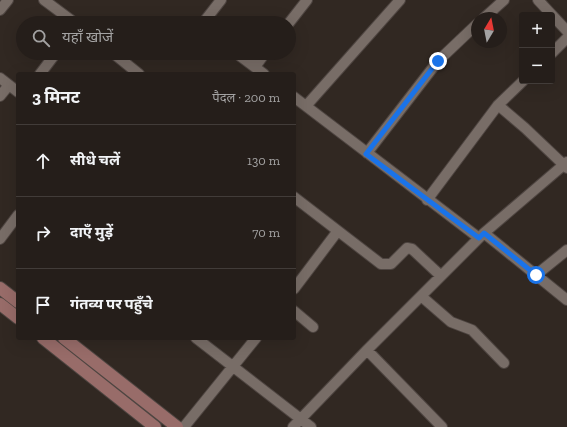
<!DOCTYPE html>
<html lang="hi">
<head>
<meta charset="utf-8">
<style>
	:root { --surface:#251e1a; --page:#312b27; --text:#f1f3f6; --muted:#a3a2a2; --line:#423c39 }
	body { margin:0; font-family:"Zilla Slab","Noto Sans Devanagari",serif; background:var(--page); color:var(--text) }
	.controls { position:absolute; right:12px; top:12px; display:grid; overflow:hidden; border-radius:4px; box-shadow:0 4px 16px #0002 }
	.controls button { width:36px; height:36px; display:grid; place-items:center; padding:0; border:0; border-bottom:1px solid var(--line); background:var(--surface); color:var(--text); font:20px sans-serif }
	.compass { position:absolute; left:471px; top:12px; width:36px; height:36px; border-radius:50%; background:var(--surface); box-shadow:0 4px 16px #0002; rotate:10deg }
	.stop { position:absolute; width:12px; height:12px; margin:-9px; border:3px solid #1a73e8; border-radius:50%; background:#fff }
	.stop.end { background:#1a73e8; border-color:#fff; box-shadow:0 1px 4px #0008 }
	.list { margin:0; padding:0; list-style:none }
	h2 { display:flex; justify-content:space-between; align-items:center; height:52px; margin:0; padding:0 16px; font-size:17px }
	h2 small { font-size:13px; font-weight:400; color:var(--muted) }
	.list li { display:grid; grid-template-columns:26px 1fr auto; gap:12px; align-items:center; box-sizing:border-box; height:72px; padding:0 16px; border-top:1px solid var(--line) }
	.list b { display:block; font-size:15px; white-space:nowrap }
	.list em { font-size:13px; font-style:normal; color:var(--muted) }
	.icon { flex:none; width:22px; height:22px; fill:none; stroke:currentColor; stroke-width:2; stroke-linecap:round; stroke-linejoin:round }
	.map { position:relative; flex:none; width:567px; height:427px; overflow:hidden }
	.search { position:absolute; background:var(--surface); box-shadow:0 4px 16px #0002; left:16px; top:16px; width:280px; height:44px; display:flex; align-items:center; gap:10px; box-sizing:border-box; padding:0 14px; border-radius:22px; color:var(--muted); font-size:15px }
	.panel { position:absolute; background:var(--surface); box-shadow:0 4px 16px #0002; left:16px; top:72px; width:280px; height:268px; border-radius:4px }
	.map>svg:first-child { display:block }
	.lines { fill:none; stroke-linecap:round; stroke-linejoin:round }
	.street-casing { stroke:#4e4541; stroke-width:12 }
	.secondary-casing { stroke:#4e4541; stroke-width:14 }
	.street { stroke:#786d67; stroke-width:10 }
	.secondary { stroke:#986c69; stroke-width:12 }
	.route { stroke:#1a73e8; stroke-width:5 }
</style>
</head>
<body>
<div class="map">
<svg width="567" height="427" viewBox="0 0 567 427">
	<rect width="100%" height="100%" fill="#312822"/>
	<g class="lines">
		<defs>
			<path id="street" d="M44 0 75 23
				M538 0 552 15
				M0 10 8 0
				M552 15 567 31
				M484 18 504 0
				M203 23 221 0
				M289 23 307 0
				M113 53 139 74
				M236 53 264 74
				M552 53 567 38
				M255 67 265 53
				M40 74 56 53
				M0 78 18 92
				M0 96 9 85
				M294 97 479 238
				M498 105 525 128 567 168
				M306 106 400 0
				M367 153 438 61 477 24
				M294 197 381 264H391L407 248 412 249 441 276
				M427 200 498 105 523 81
				M484 233 567 300
				M0 239 18 215
				M536 275 567 250
				M294 289 337 232
				M421 296 451 322 472 330 504 363
				M294 311 313 327
				M196 338 311 427
				M367 350 442 427
				M184 427 256 338
				M293 427 367 350 484 233 567 162"/>
			<path id="secondary" d="M0 288 18 302
				M0 304 18 318
				M43 338 155 427
				M64 338 177 427"/>
		</defs>
		<use href="#street" class="street-casing"/>
		<use href="#secondary" class="secondary-casing"/>
		<use href="#street" class="street"/>
		<use href="#secondary" class="secondary"/>
	</g>
	<g class="lines">
		<path class="route" d="M438 61 366 154 479 238 484 233 536 275"/>
	</g>
</svg>
<div class="controls">
<button>+</button>
<button>−</button>
</div>
<svg class="compass" viewBox="-18 -18 36 36"><path d="M0-13l5 13h-10z" fill="#e53935"/><path d="M0 13l5-13h-10z" fill="#a3a2a2"/></svg>
<div class="stop" style="left:536px;top:275px"></div>
<div class="stop end" style="left:438px;top:61px"></div>
<div class="search"><svg class="icon" aria-label="search" viewBox="0 0 24 24"><circle cx="10" cy="10" r="6"/><path d="M15 15l6 6"/></svg>यहाँ खोजें</div>
<section class="panel">
<h2>3 मिनट<small>पैदल · 200 m</small></h2>
<ul class="list">
<li><svg class="icon" aria-label="ahead" viewBox="0 0 24 24"><path d="M12 20V5M6 11l6-6 6 6"/></svg><div><b>सीधे चलें</b></div><em>130 m</em></li>
<li><svg class="icon" aria-label="right" viewBox="0 0 24 24"><path d="M7 20v-9h11M14 6l5 5-5 5"/></svg><div><b>दाएँ मुड़ें</b></div><em>70 m</em></li>
<li><svg class="icon" aria-label="arrive" viewBox="0 0 24 24"><path d="M6 21V4h12l-3 4 3 4H6"/></svg><div><b>गंतव्य पर पहुँचे</b></div></li>
</ul>
</section>
</div>
</body>
</html>
